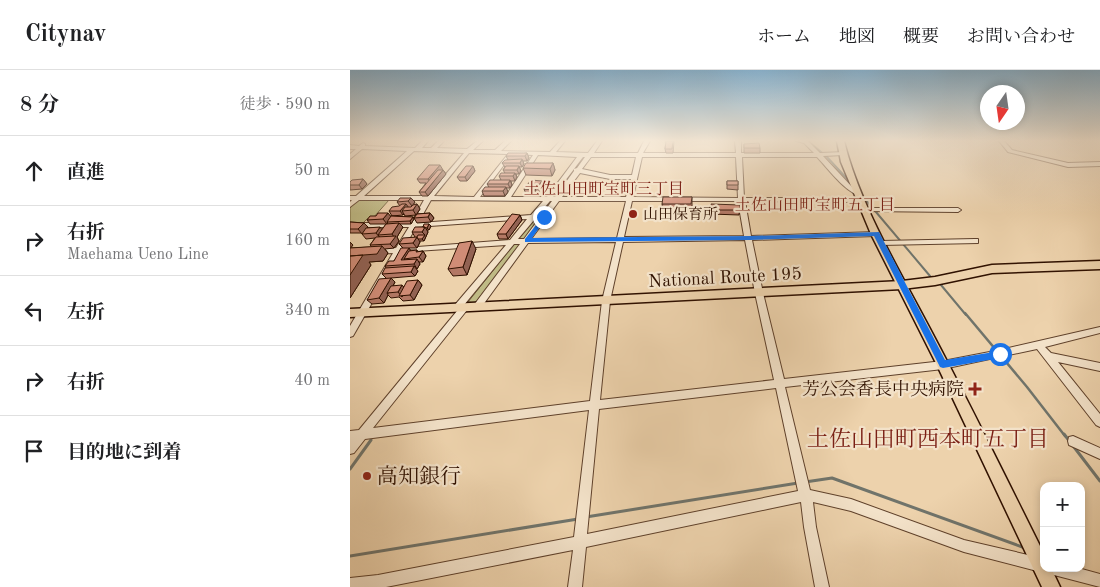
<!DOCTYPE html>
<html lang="ja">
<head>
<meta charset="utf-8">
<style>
	:root { --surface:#fff; --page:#f2f2f2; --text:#202124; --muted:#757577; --line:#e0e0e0 }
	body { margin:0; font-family:"Old Standard TT","Noto Serif JP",serif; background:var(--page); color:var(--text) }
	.controls { position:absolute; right:15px; bottom:15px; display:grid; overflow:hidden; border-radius:10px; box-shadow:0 2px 8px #0003 }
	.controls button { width:45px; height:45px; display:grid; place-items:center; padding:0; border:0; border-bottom:1px solid var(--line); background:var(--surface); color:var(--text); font:25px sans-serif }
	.compass { position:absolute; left:630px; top:15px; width:45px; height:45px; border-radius:50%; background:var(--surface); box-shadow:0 2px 8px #0003; rotate:193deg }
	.stop { position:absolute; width:15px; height:15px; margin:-11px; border:4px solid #1a73e8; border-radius:50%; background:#fff }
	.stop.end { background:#1a73e8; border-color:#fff; box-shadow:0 1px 5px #0008 }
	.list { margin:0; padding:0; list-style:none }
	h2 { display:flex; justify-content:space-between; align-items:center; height:65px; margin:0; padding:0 20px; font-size:21px }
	h2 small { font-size:16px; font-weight:400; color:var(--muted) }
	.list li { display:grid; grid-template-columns:32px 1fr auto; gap:15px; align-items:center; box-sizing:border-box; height:70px; padding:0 20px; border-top:1px solid var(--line) }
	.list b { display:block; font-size:19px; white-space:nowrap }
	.list p { margin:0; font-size:16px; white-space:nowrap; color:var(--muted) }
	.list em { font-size:16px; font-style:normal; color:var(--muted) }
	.icon { flex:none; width:28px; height:28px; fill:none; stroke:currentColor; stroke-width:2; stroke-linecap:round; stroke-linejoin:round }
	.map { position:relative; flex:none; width:750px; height:517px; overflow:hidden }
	header { display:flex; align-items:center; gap:30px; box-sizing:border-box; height:70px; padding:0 25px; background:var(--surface); border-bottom:1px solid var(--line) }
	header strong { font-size:24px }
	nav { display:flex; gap:28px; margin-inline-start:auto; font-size:18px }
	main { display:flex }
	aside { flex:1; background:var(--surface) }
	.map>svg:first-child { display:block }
	.green { fill:#bfba85; stroke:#786642 }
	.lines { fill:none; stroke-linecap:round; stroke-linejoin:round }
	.stream-far2 { stroke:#70746b; stroke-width:2 }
	.stream-far1 { stroke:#70746b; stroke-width:2.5 }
	.stream { stroke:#70746b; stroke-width:3 }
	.minor-casing { stroke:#5f412b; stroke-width:2 }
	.major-casing { stroke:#301100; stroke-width:3 }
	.highway-casing { stroke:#301100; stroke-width:3 }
	.minor { fill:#f3e2c9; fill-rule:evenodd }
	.major { fill:#edd2ac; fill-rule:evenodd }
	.highway { fill:#edd2ac; fill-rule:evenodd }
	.wall { fill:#b37865; stroke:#301100 }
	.shaded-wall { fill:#926253; stroke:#301100 }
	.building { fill:#d08c76; stroke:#301100 }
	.route { fill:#1a73e8 }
	.poi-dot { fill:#8f2418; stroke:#f3e2c9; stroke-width:2 }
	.labels { text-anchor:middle; stroke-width:4.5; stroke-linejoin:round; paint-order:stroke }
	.far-poi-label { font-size:15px; fill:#301100; stroke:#f3e2c9; text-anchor:start }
	.far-neighbourhood-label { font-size:16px; fill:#7a1f14; stroke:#f3e2c9 }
	.street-label { font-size:18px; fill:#301100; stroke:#f3e2c9 }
	.poi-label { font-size:18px; fill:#301100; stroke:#f3e2c9; text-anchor:end }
	.near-poi-label { font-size:21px; fill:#301100; stroke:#f3e2c9; text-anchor:start }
	.near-neighbourhood-label { font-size:22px; fill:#7a1f14; stroke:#f3e2c9 }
</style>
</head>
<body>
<header>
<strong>Citynav</strong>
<nav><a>ホーム</a><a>地図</a><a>概要</a><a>お問い合わせ</a></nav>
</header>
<main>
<aside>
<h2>8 分<small>徒歩 · 590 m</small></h2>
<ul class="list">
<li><svg class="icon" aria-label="ahead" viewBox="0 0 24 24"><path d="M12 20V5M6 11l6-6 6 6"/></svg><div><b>直進</b></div><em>50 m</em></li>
<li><svg class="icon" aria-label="right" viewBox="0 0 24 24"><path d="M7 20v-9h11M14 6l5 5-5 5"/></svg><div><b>右折</b><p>Maehama Ueno Line</p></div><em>160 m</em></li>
<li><svg class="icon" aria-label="left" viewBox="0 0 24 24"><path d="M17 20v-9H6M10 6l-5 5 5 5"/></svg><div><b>左折</b></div><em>340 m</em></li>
<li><svg class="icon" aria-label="right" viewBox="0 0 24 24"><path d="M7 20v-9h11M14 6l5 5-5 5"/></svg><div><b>右折</b></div><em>40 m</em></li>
<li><svg class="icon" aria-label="arrive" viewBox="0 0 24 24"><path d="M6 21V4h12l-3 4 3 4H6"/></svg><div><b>目的地に到着</b></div></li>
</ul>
</aside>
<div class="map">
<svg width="750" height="517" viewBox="0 0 750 517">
	<rect width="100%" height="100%" fill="#edd2ac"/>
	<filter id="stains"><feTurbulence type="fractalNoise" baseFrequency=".004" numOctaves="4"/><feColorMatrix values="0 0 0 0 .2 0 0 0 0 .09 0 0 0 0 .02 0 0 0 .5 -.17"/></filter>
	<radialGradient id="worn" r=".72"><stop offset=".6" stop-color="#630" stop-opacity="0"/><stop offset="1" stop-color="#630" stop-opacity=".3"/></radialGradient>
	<path class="green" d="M233 87 237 88 125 233 118 232Z
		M8 129 39 130 23 148H18L13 153H0V138Z"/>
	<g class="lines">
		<path class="stream-far2" d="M458 71 477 87 499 111
			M515 129 580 206
			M591 215 616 245"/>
		<path class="stream-far1" d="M615 243 677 317 715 366"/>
		<path class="stream" d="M714 364 750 411
			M0 399 21 370
			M455 412 482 408 675 478
			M236 447 448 413
			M0 486 228 449"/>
		<defs>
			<path id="minor" d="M72 71H78L72 78H81L88 71H94L87 78 117 79 127 71H133L123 80H145L155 71H161L151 81 200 82 210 71H215L206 82 238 83 247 71H252L244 83H288L294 71H300L293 83H386L385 71H391V83H464L454 73 446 71H458L470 83 495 82 496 83 493 85 473 86 503 118 511 123V125C498 126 476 96 467 87H392L394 128H512L515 130 512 132 395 131 401 166 526 162 530 164 526 166 402 170 413 223 434 309 593 291 650 280 750 257V263L695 277 701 283 750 293V301L708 292 750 344V357L746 355 687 279 593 299 435 317 460 420 501 429 614 470 691 488 694 490V498H696V500L691 502 614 482 501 441 463 432 466 457 479 517H465L454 457 451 432 236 477 232 517H218L223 480 36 517H0V508L28 505 224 467 239 340 15 369 4 383 0 384V361L9 360 107 241 103 238 104 236 156 175 51 182 3 266 0 267V256L43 183 25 184 21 182 25 180 46 178 59 157H0V153H61L74 130H9L0 137V132L2 130H0V126H6L57 81 12 79 0 89V84L6 79H0V75L9 76 13 73 15 74V76L65 78ZM64 81 114 83 77 126H14ZM119 83 158 84 124 127 84 126ZM162 84 183 85 155 127H130ZM188 85 227 87 197 127H161ZM233 87H235L227 98 224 99V101L205 127H203ZM241 87H286L282 105H260L232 99ZM292 87H386L388 128 283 127ZM230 103 260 109H281L276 127H212ZM81 130 193 131 181 145 68 153ZM200 131H202L174 169H168ZM209 131H276L267 168 181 169ZM282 131H388L394 166 274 167ZM177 149 160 170 54 178 66 157ZM395 170 405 223 424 310 250 330 260 231 273 172ZM266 172 252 231 240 331 23 358 117 240 118 238 114 235 164 174H170L124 235 123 237 124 239H130L178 173ZM426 318 448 421 237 464 249 339Z
				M649 71H654L662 80 718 93 750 92V96L718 97 658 82Z
				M516 138H608L611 140 608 142 514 141V139Z
				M625 169H628V173L531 175 527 173 531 171Z
				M723 366 750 378V389L719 375 718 371 719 367Z
				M698 498H728L750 504V517L704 505 699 503Z"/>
			<path id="major" d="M487 71H494C509 133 549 200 579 257 619 332 656 408 694 484V498H701L710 517H692L587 295 521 164 491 92Z"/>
			<path id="highway" d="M750 191V199L642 203 585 215 552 219 0 247V239L552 211 585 207 642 195Z"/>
		</defs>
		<use href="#minor" class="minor-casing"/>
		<use href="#major" class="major-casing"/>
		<use href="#highway" class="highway-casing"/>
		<use href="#minor" class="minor"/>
		<use href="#major" class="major"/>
		<use href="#highway" class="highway"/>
	</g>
	<path class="wall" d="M316 71H324L323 83H316L315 79Z
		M394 74 410 78V83H394Z
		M177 83 179 88 177 91H173L174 94 172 97H169L171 101 169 104H166L167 107 165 111H161L162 115 160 118H156L158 122 155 126H134L132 121 139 117 137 114 151 110 149 106 155 103 153 100 155 97 152 93 158 90 156 86Z
		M203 93 205 100 202 106 176 105 173 98Z
		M123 96 125 101 117 111H110L107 107Z
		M93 100 96 104 78 126H72L69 122 76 113H70L67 109Z
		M13 109 17 114 12 119 0 120V112Z
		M377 111H388V120L377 119Z
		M194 115 187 124H176L174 119Z
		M342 127V141H313L312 134Z
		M61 128 65 132 63 135 67 134 70 139 67 144 80 143 84 148 81 152 67 153 64 148 66 145 55 146 54 144 53 145 42 146 39 141 50 136 47 132Z
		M390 135 389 145 361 144V140Z
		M170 145 172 150 158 169H149L147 164Z
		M41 146 63 147 64 149 61 154H50L53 157 47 167 49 171 44 178 35 179 38 183 33 191 19 192 21 195 0 228V172L3 175 0 178 22 177 20 175 25 168 16 169 12 164V163H0V152L14 153 18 157 17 158 32 160 36 154H20L17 150Z
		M79 154 81 156 79 160H77L78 162 74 171H70V172L67 178H59L60 180H67L68 182 73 181 76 186 73 192H69L70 194 67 199H66L68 201 65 206 41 208 45 212 43 216 54 217 68 210 72 215 64 230 53 231 49 227 41 228 38 225 34 233 22 234 17 230 36 208 32 204 36 198 35 196 44 191 53 178 49 174 65 167 62 162Z
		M126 179 117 205 103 206 98 199Z"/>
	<path class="shaded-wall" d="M177 83 179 88 177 91 175 86Z
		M172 89 174 94 172 97 170 93Z
		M203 93 205 100 202 106 200 99Z
		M90 95 93 100 81 114 78 109Z
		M123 96 125 101 117 111 115 107Z
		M169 96 171 101 169 104 167 100Z
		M93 100 96 104 78 126 75 122Z
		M165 103 167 107 165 111 163 106Z
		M13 109 17 114 12 119 9 115Z
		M160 110 162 115 160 118 158 114Z
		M192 111 194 115 187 124 185 120Z
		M156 117 158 122 155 126 153 121Z
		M61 128 65 132 62 136 58 131Z
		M56 134 59 138 52 141 54 144 53 145 50 141Z
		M67 134 70 139 66 145 63 140Z
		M38 143 42 148 37 152 38 153 37 154 33 149Z
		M80 143 84 148 81 152 78 147Z
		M170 145 172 150 158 169 156 164Z
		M63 147 64 149 61 154 60 151Z
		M14 153 18 157 12 164 8 159Z
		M49 153 53 157 47 167 49 171 44 178 40 174 44 167 42 164Z
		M79 154 81 156 79 160 77 158Z
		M30 157 34 162 28 165 30 167V168L26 163Z
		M75 157 78 162 74 171 72 169 75 165 72 162Z
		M67 167 70 172 67 178 63 173Z
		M122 171 126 179 117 205 113 197Z
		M0 172 3 175 0 179Z
		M32 176 38 183 33 191 19 192 21 195 0 228V187Z
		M59 178 62 183 54 189 57 192 51 190Z
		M73 181 76 186 73 192 69 187Z
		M67 189 70 194 67 199 64 194Z
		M64 196 68 201 65 206 61 202Z
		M41 208 45 212 39 223H37L38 225 34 233 29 228Z
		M68 210 72 215 64 230 60 225Z
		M52 215 56 220 52 227 48 222Z"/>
	<path class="building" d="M316 71H323L322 79H315Z
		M409 73 410 78H394V74Z
		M158 83H177L175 86H156Z
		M172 89 170 93H152L155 90Z
		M176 93H203L200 99 173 98Z
		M79 95H90L78 109H67Z
		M116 96H123L115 107H107Z
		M156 96H169L167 100H153Z
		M88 100H93L75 122H69Z
		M151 103H165L163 106H149Z
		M13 109 9 115H0V112L2 110Z
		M140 110H160L158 114H137Z
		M181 110 192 111 185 120 174 119Z
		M377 111H388V115H377Z
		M135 117H156L153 121H132Z
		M313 127H342L341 134H312Z
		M50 128H61L58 131 47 132Z
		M52 134H56L50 141H39L42 137 49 136Z
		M67 134 63 140 52 141 55 137H61L63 135Z
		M361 134 390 135V140H361Z
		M28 143H38L33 149 17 150 20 146H26Z
		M80 143 78 147 64 148 67 144Z
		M162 144 170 145 156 164H147Z
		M41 146 63 147 60 151 37 152Z
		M0 152 14 153 8 159H0Z
		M49 153 42 164 28 165 36 154Z
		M74 154H79L77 158 73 157Z
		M30 157 26 163 12 164 16 158Z
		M65 157H75L72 162H62Z
		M68 165H75L72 169H68L67 167Z
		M46 166 40 174 20 175 26 167Z
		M67 167 63 173 49 174 53 168Z
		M122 171 113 197 98 199 109 173Z
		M32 176 27 184 0 186V178Z
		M51 178H59L51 190 67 189 64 194 35 196 39 191H44Z
		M67 180 66 182 73 181 69 187 54 189 59 181Z
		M13 185 0 205V186Z
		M64 196 61 202 32 204 35 198Z
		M41 208 29 228 17 230 29 209Z
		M68 210 60 225 49 226 57 211Z
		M52 215 48 222 37 223 41 216Z"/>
	<linearGradient id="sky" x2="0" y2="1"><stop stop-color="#89b5d3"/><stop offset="0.49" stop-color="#f7ebda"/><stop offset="1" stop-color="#f7ebda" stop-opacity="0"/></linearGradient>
	<rect width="750" height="144" fill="url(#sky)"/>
	<path class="route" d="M194 145 197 147 182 168 400 166 529 162 595 290 650 281 654 284 650 288 593 298 590 297 524 166 400 170 175 172V169Z"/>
	<g class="poi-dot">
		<circle cx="283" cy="144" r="5"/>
		<path d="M622.5 311.5h5v5h5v5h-5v5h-5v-5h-5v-5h5z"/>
		<circle cx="17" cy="406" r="5"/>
	</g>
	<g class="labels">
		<g class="far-poi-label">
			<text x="293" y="149">山田保育所</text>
		</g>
		<g class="far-neighbourhood-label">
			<text x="254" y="124">土佐山田町宝町三丁目</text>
			<text x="465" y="140">土佐山田町宝町五丁目</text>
		</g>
		<g class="street-label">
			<text transform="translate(375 207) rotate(-3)" y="6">National Route 195</text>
		</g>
		<g class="poi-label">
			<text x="614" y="325">芳公会香長中央病院</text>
		</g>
		<g class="near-poi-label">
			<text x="27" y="413">高知銀行</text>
		</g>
		<g class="near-neighbourhood-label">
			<text x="578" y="376">土佐山田町西本町五丁目</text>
		</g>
	</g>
	<rect width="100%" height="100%" filter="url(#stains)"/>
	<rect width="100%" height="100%" fill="url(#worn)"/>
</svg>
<div class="controls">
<button>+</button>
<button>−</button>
</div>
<svg class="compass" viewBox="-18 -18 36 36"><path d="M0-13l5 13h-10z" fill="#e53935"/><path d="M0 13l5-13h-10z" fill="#757577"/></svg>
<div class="stop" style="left:650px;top:284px"></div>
<div class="stop end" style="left:194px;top:147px"></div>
</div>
</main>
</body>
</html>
